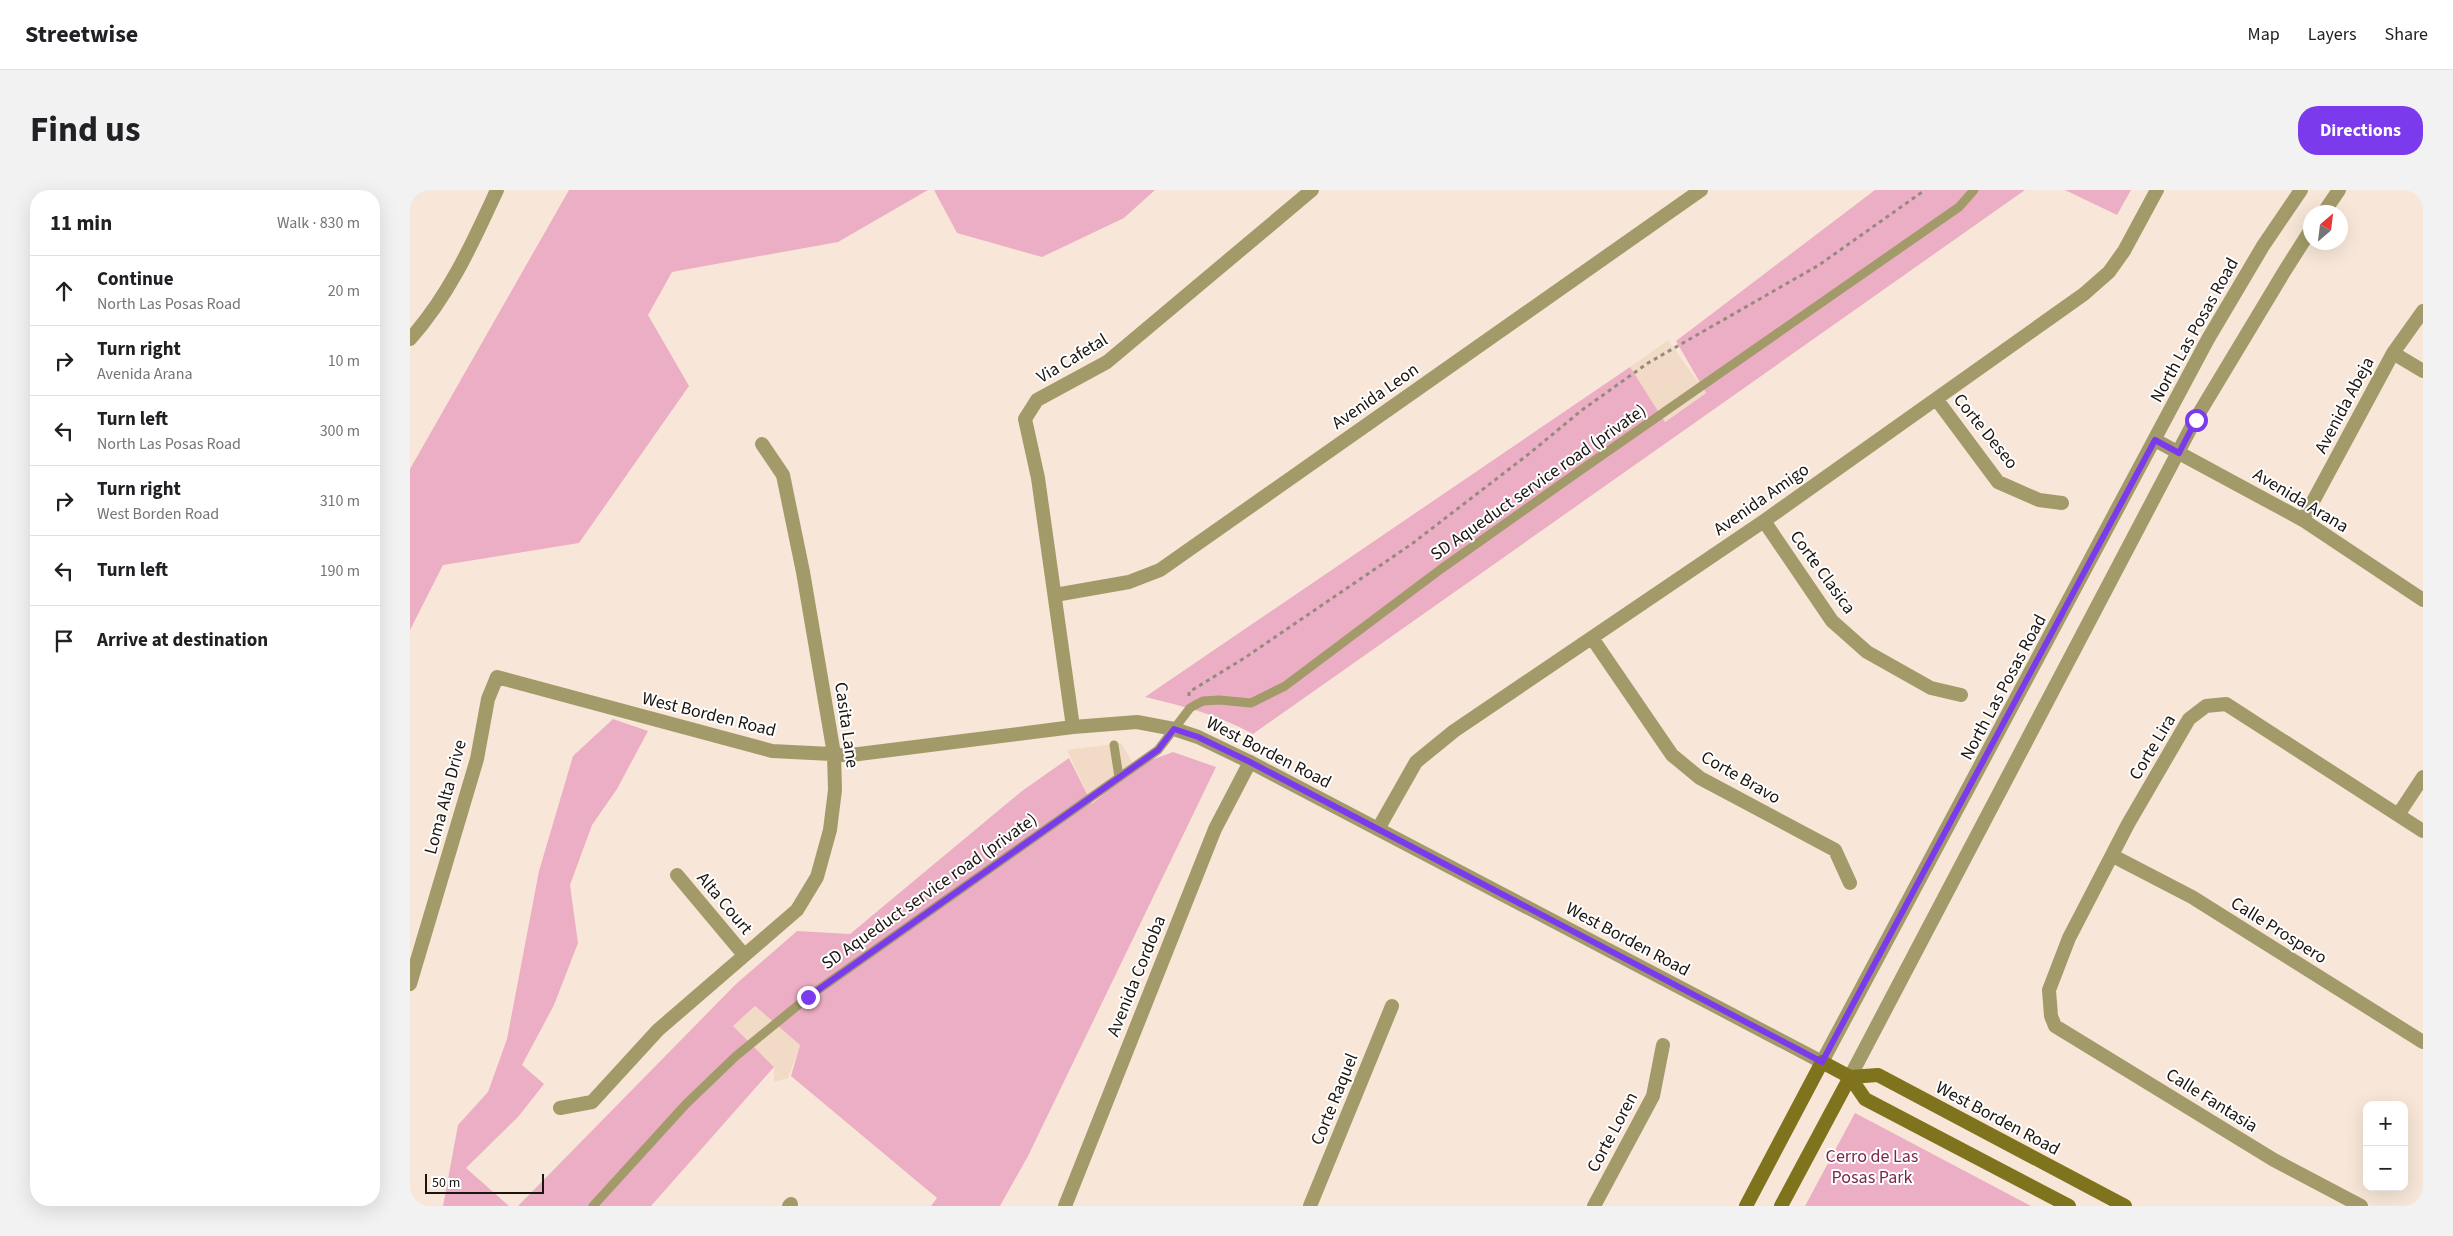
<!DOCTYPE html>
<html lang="en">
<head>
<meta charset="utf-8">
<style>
	:root { --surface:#fff; --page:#f2f2f2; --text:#202124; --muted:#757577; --line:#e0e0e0; --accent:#7c3aed }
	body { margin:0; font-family:"Source Sans 3",sans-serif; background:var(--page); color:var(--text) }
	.controls { position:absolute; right:15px; bottom:15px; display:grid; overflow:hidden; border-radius:10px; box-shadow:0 5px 20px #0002 }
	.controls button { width:45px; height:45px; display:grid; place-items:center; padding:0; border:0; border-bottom:1px solid var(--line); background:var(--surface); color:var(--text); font:25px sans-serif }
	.compass { position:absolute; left:1893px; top:15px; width:45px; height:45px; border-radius:50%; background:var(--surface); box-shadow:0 5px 20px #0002; rotate:28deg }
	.scale { position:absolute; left:15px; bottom:12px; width:119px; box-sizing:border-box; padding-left:5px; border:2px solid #1b1510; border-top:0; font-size:14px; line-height:18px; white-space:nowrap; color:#1b1510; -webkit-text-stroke:4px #fff; paint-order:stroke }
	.stop { position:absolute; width:15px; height:15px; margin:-11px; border:4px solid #7c3aed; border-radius:50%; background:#fff }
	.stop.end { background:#7c3aed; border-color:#fff; box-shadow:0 1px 5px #0008 }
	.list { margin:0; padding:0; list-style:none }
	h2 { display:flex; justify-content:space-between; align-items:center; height:65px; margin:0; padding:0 20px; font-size:21px }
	h2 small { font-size:16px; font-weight:400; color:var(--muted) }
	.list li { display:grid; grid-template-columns:32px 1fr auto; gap:15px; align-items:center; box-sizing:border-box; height:70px; padding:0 20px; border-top:1px solid var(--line) }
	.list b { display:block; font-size:19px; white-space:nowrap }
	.list p { margin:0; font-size:16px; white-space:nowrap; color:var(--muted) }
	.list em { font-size:16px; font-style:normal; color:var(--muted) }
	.icon { flex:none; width:28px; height:28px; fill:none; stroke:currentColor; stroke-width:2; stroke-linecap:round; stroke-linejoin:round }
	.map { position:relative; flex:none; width:2013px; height:1016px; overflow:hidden; border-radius:20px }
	header { display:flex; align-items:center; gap:30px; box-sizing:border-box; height:70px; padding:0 25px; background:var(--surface); border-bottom:1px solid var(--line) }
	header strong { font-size:24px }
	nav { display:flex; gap:28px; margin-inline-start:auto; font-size:18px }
	.intro { display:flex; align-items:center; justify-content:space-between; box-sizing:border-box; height:120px; padding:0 30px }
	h1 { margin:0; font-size:35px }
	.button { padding:12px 22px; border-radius:20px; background:var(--accent); color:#fff; font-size:18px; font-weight:700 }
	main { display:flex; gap:30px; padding:0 30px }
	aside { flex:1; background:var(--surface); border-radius:20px; box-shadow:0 5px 20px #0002 }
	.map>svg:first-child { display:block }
	.built { fill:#f1dbc6 }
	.green { fill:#ecaec4 }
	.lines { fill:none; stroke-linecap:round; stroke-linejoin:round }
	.path { stroke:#968a7f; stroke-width:3; stroke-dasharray:4 4; stroke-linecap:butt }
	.service { stroke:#a29b69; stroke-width:9 }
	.minor { stroke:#a29b69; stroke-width:14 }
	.tertiary { stroke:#a29b69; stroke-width:14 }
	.secondary { stroke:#80731d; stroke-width:14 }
	.route { stroke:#7c3aed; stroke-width:6 }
	.labels { text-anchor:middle; stroke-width:4; stroke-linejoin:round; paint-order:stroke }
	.street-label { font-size:18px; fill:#1b1510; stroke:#fff }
	.park-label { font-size:18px; fill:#7a264d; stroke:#fff }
</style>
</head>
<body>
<header>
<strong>Streetwise</strong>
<nav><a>Map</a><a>Layers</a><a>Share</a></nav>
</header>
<div class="intro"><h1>Find us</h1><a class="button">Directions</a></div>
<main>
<aside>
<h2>11 min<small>Walk · 830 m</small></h2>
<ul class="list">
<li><svg class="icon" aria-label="ahead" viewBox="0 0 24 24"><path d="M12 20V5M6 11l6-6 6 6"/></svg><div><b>Continue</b><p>North Las Posas Road</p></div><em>20 m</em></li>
<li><svg class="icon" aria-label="right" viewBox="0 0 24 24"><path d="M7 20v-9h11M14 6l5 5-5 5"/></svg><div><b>Turn right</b><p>Avenida Arana</p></div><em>10 m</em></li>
<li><svg class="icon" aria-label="left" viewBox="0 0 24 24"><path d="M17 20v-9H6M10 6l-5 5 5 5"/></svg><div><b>Turn left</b><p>North Las Posas Road</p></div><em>300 m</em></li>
<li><svg class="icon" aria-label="right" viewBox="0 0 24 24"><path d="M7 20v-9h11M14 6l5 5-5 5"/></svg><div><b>Turn right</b><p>West Borden Road</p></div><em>310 m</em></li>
<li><svg class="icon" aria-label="left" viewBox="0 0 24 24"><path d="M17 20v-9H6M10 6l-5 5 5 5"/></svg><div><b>Turn left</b></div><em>190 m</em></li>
<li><svg class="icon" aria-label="arrive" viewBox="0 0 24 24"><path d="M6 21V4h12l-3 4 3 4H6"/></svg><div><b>Arrive at destination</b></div></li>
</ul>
</aside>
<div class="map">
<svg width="2013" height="1016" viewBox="0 0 2013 1016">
	<rect width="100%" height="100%" fill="#f8e7d8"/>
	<path class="built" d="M1258 150 1296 203 1254 232 1220 177Z
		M711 553 728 582 682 614 657 560Z
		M345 816 390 855 378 888 364 892V877L323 836Z"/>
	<path class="green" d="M159 0H518L428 52 262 82 238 125 279 196 169 353 33 375 0 440V279Z
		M524 0H745L714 28 632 67 547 43Z
		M1465 0H1615L843 544C808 525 774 516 735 507L1220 177 1255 232 1296 203 1266 151Z
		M1655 0H1721L1707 25Z
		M203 529 238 541 207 599 182 635 160 695 168 753 144 815 112 875 134 894 108 927 56 978 99 1016H33L48 935 78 902 97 849 129 681 163 566Z
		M763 562 806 577 618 966 590 1016H521L527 1008 381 886 390 855 345 816 323 836 364 877 241 1016H108L326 794 387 741 440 744 612 601 659 568 682 614 727 575Z
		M1445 923 1621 1016H1395Z"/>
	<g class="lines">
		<path class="path" d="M779 506V502L836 467 1003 353 1120 263 1172 220 1238 173 1409 75 1515 0"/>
		<path class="service" d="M704 555 709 587
			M183 1016 276 914 326 866 398 807 748 560 780 518 785 515 793 511 809 510 841 513 875 496 1031 379 1168 282 1549 17 1564 0"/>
		<path class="minor" d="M0 149C39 106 63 52 87 0
			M1983 163 2013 181
			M1527 210 1588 292 1629 310 1652 313
			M1745 250 1893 330 2013 410
			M1893 330 1983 163 2013 121
			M1354 331 1422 431 1457 462 1521 498 1551 505
			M645 405 719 392 750 380 1291 0
			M1182 448 1262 565 1290 588 1425 660 1440 693
			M663 537 628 288 615 229 627 210 697 172 902 0
			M1988 625 2013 587
			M968 639 1006 572 1044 541 1354 331 1674 104 1699 82 1714 61 1747 0
			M1703 666 1782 707 2013 852
			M267 685 334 765
			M0 794 67 569 78 509 87 487 362 561 441 565 663 537 727 532 764 539 788 547 840 572 805 639 655 1016
			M150 918 182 912 248 840 387 720 407 687 420 640 425 600 424 564 393 382 373 285 352 254
			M379 1016 381 1014
			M900 1016 982 816
			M1184 1016 1243 906 1253 855
			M1951 1016 1864 970 1645 836 1641 826 1639 800 1659 748 1718 634 1779 529 1796 516 1816 514 2013 641"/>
		<path class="tertiary" d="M1914 22 1929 0
			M840 572 1412 872 1798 149 1853 56 1891 0
			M1440 887 1785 230 1874 82 1900 41"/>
		<path class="secondary" d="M1440 887 1468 885 1715 1016
			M1336 1016 1412 872 1440 887 1455 909 1659 1016
			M1371 1016 1440 887"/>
	</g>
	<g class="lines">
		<path class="route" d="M398 807 748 560 764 539 788 547 840 572 1412 872 1745 250 1769 263 1786 230"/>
	</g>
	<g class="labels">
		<g class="street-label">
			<text transform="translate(1784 140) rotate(-61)" y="6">North Las Posas Road</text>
			<text transform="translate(662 168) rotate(-31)" y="6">Via Cafetal</text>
			<text transform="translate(965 206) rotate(-35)" y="6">Avenida Leon</text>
			<text transform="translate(1934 215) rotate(-62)" y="6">Avenida Abeja</text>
			<text transform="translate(1576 241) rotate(51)" y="6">Corte Deseo</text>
			<text transform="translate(1128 292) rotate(-35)" y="6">SD Aqueduct service road (private)</text>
			<text transform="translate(1351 309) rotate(-35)" y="6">Avenida Amigo</text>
			<text transform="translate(1891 310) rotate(31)" y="6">Avenida Arana</text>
			<text transform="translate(1413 382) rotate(54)" y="6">Corte Clasica</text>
			<text transform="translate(1593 497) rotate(-62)" y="6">North Las Posas Road</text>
			<text transform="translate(299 524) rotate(14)" y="6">West Borden Road</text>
			<text transform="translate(437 535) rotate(82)" y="6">Casita Lane</text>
			<text transform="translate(1742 557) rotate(-59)" y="6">Corte Lira</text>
			<text transform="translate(859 562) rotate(27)" y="6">West Borden Road</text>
			<text transform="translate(1331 587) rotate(30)" y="6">Corte Bravo</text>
			<text transform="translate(35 607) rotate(-75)" y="6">Loma Alta Drive</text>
			<text transform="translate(519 701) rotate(-35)" y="6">SD Aqueduct service road (private)</text>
			<text transform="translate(315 713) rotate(50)" y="6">Alta Court</text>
			<text transform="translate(1869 740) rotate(32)" y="6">Calle Prospero</text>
			<text transform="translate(1218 749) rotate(28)" y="6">West Borden Road</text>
			<text transform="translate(726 786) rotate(-68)" y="6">Avenida Cordoba</text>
			<text transform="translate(924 909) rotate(-68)" y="6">Corte Raquel</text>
			<text transform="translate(1802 910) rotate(32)" y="6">Calle Fantasia</text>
			<text transform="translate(1588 928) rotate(28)" y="6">West Borden Road</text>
			<text transform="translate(1202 942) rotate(-62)" y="6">Corte Loren</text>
		</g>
		<g class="park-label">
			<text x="1462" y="972">Cerro de Las<tspan x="1462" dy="21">Posas Park</tspan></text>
		</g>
	</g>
</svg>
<div class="controls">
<button>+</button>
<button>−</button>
</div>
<svg class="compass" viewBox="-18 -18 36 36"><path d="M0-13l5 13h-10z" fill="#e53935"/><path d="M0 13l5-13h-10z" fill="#757577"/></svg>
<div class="scale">50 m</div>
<div class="stop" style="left:1786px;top:230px"></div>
<div class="stop end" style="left:398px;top:807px"></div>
</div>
</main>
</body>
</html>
